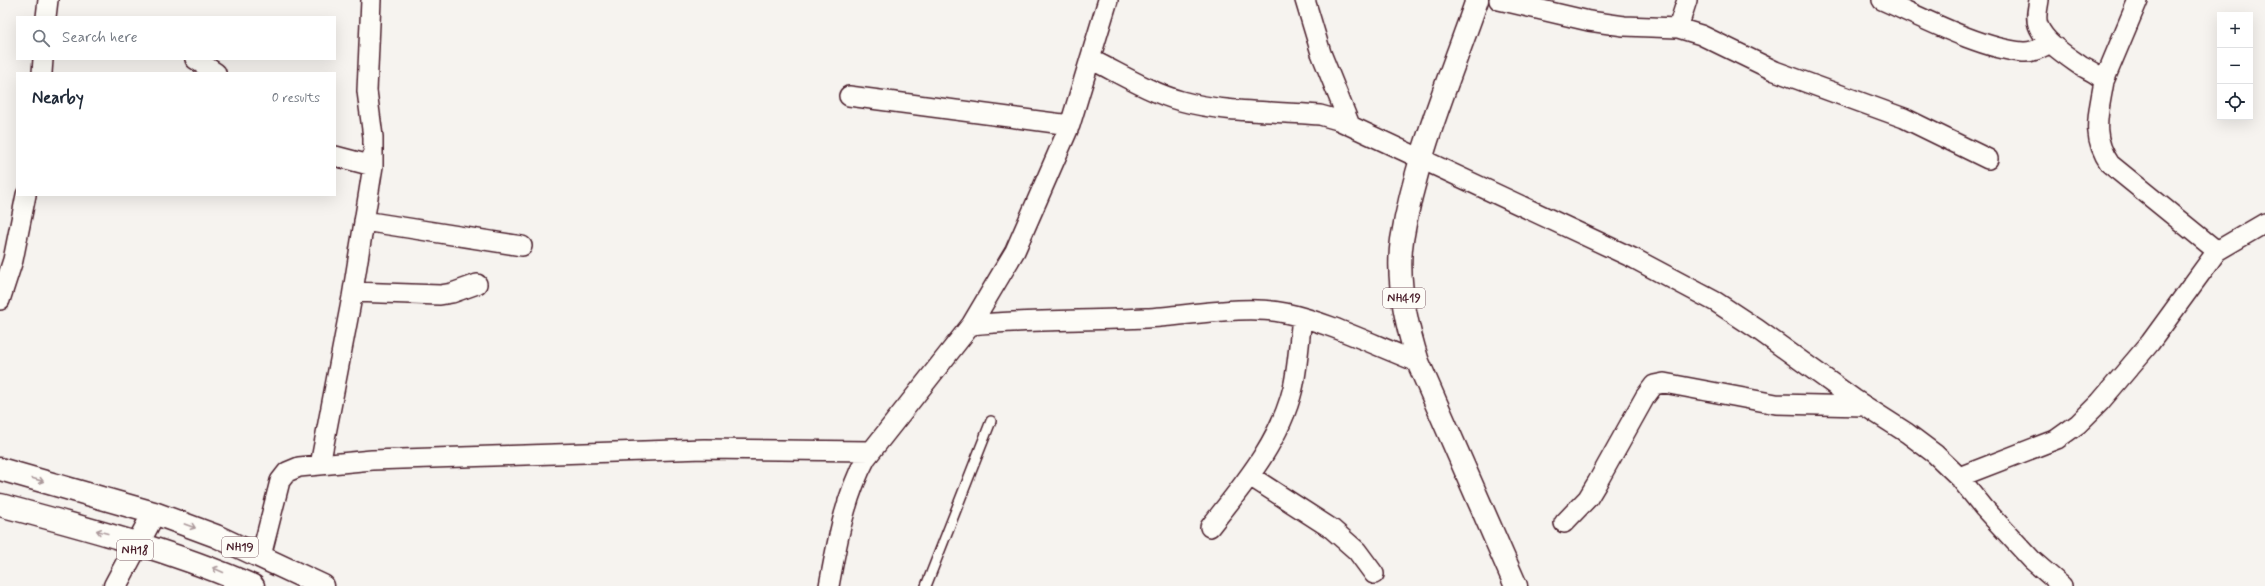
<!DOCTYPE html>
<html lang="en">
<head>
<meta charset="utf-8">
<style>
	:root { --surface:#fff; --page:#f6f6f7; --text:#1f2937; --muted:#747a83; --line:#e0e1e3 }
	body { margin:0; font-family:Mynerve,sans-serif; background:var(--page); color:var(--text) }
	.controls { position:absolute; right:12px; top:12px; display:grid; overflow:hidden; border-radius:0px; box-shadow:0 4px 16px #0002 }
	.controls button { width:36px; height:36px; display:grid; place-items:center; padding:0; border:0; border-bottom:1px solid var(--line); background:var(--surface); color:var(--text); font:20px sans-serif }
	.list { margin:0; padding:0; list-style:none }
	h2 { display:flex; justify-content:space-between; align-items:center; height:52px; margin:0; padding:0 16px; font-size:17px }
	h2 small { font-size:13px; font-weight:400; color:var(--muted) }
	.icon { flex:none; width:22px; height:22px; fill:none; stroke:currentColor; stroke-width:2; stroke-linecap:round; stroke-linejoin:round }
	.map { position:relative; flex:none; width:2265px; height:586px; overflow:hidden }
	.search { position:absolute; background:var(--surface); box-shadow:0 4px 16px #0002; left:16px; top:16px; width:320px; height:44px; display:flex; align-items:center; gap:10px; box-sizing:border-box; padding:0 14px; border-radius:0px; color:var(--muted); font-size:15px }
	.panel { position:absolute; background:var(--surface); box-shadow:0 4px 16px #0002; left:16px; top:72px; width:320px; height:124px; border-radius:0px }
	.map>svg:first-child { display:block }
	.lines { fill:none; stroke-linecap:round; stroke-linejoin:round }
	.lane-casing { stroke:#4a1f2b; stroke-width:12 }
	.street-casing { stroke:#4a1f2b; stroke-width:22 }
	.highway-casing { stroke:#4a1f2b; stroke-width:25 }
	.lane { stroke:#fdfcf7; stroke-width:9 }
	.street { stroke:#fdfcf7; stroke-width:19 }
	.highway { stroke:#fdfcf7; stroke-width:22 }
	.oneway { stroke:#ac999b }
	.labels { text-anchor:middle; stroke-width:3.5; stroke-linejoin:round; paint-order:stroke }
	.shield { fill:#fdfcf7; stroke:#806168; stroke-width:1 }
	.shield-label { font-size:12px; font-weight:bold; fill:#4a1f2b }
</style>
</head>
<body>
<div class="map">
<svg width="2265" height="586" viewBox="0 0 2265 586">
	<rect width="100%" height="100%" fill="#f6f3ef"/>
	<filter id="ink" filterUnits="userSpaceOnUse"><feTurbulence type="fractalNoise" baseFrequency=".025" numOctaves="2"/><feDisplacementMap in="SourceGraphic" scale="8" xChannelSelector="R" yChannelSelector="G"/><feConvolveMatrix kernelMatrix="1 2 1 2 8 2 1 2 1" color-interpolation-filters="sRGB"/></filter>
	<g filter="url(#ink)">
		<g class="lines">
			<defs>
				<path id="lane" d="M926 586 991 421"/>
				<path id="street" d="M1305 0 1321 53 1350 125
					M1499 0 1589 21 1624 26 1678 28 1701 35 1775 71 1904 118 1988 159
					M1882 0C1921 17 1981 49 2023 52 2033 53 2042 47 2051 43
					M2039 0C2038 8 2035 17 2038 25 2044 42 2067 56 2081 66 2090 71 2097 73 2104 81 2099 113 2090 135 2110 164L2217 251
					M46 17 48 0
					M1678 28 1687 0
					M195 59 216 73
					M1090 59C1119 73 1149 92 1181 101 1224 113 1275 111 1320 115L1338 120 1635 259 1716 302 1757 329 1854 399 1907 433 1935 454 1959 477 1984 508 2032 560 2062 586
					M42 73 43 59
					M2104 81 2138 0
					M849 96 1070 125
					M335 156 373 166
					M364 221 522 246
					M353 292 440 295 452 293 477 284
					M0 300 13 260 26 195
					M971 325C1030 319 1088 321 1146 318 1187 316 1246 304 1285 313 1328 322 1376 346 1418 362
					M320 465 352 297 373 166V137L367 91 371 0
					M1250 476 1332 529 1357 551 1374 574
					M1959 477 2057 439 2078 424 2100 402 2150 343 2217 251 2265 223
					M1564 523 1588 498 1597 483 1645 397 1654 385 1664 383 1776 404 1864 406
					M1210 527C1243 485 1280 442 1293 388 1298 366 1299 341 1302 318
					M261 556 280 481 287 472 299 467 372 460 704 449 870 451
					M829 586C837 542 845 497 866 458L971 325 1015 251 1070 125 1108 0"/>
				<path id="highway" d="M1477 0C1450 78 1415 158 1402 240 1396 280 1406 324 1418 362L1516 586
					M0 469 154 513 216 536 323 586
					M0 505C86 528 171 550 253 586
					M115 586 154 513"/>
			</defs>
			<use href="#lane" class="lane-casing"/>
			<use href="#street" class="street-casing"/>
			<use href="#highway" class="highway-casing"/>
			<use href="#lane" class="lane"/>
			<use href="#street" class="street"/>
			<use href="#highway" class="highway"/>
		</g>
		<defs><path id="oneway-shaft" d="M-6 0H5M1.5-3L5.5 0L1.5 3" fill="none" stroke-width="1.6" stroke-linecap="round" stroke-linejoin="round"/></defs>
		<g class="oneway">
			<use href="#oneway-shaft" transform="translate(38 480) rotate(16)"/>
			<use href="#oneway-shaft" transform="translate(190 526) rotate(20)"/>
			<use href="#oneway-shaft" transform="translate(102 532) rotate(-165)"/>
			<use href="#oneway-shaft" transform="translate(218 570) rotate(-156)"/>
		</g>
	</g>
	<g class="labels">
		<g class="shield">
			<rect x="1383" y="288" width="42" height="20" rx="3"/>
			<rect x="222" y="537" width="36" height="20" rx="3"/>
			<rect x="117" y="540" width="36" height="20" rx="3"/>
		</g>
		<g class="shield-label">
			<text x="1404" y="302">NH419</text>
			<text x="240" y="551">NH19</text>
			<text x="135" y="554">NH18</text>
		</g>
	</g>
</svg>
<div class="controls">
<button>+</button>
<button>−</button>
<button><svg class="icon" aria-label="locate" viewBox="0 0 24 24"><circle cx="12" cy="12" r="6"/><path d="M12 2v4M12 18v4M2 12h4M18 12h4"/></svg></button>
</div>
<div class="search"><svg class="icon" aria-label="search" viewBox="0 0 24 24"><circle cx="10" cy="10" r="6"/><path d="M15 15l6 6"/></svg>Search here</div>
<section class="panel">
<h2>Nearby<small>0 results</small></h2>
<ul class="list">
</ul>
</section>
</div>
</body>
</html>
